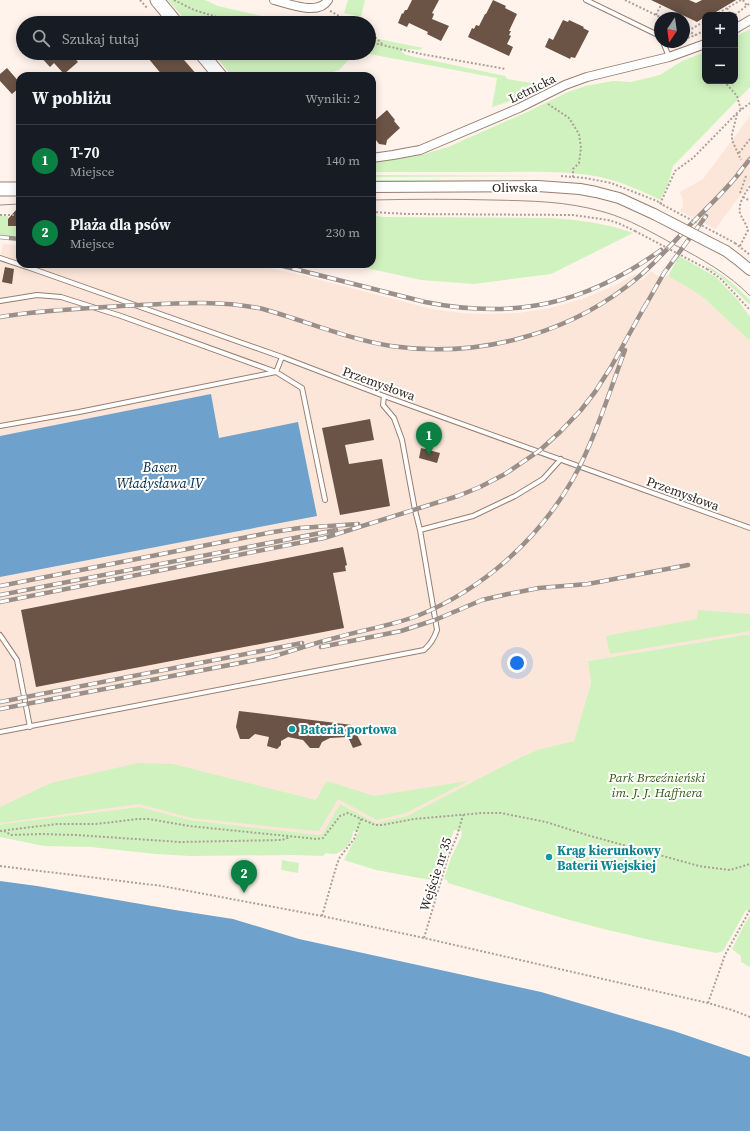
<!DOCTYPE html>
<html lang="pl">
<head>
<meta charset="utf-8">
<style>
	:root { --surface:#171b24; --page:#242831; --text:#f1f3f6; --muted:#9ea1a6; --line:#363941; --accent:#0b8043 }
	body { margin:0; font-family:"Source Serif 4",serif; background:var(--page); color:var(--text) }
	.controls { position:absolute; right:12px; top:12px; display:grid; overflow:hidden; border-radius:8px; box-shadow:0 2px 10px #0003 }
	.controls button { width:36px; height:36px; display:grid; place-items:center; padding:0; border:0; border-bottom:1px solid var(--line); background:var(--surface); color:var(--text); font:20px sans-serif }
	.compass { position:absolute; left:654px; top:12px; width:36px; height:36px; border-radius:50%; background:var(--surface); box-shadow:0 2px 10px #0003; rotate:193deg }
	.you { position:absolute; left:517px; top:663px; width:14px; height:14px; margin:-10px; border:3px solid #fff; border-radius:50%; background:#1a73e8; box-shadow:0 0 0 6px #1a73e833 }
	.badge { display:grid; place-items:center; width:26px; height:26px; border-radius:50%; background:var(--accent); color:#fff; font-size:13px; font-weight:700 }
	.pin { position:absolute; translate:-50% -33px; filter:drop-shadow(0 1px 2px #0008) }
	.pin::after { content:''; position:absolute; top:21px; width:14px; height:12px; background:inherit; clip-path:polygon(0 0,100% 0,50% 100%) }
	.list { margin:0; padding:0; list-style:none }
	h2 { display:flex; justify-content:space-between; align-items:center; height:52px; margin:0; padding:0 16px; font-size:17px }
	h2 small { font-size:13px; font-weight:400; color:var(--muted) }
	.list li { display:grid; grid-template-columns:26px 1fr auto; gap:12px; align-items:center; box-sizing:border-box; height:72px; padding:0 16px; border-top:1px solid var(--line) }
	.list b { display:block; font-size:15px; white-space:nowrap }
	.list p { margin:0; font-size:13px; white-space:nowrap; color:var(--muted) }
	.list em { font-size:13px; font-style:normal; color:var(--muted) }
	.icon { flex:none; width:22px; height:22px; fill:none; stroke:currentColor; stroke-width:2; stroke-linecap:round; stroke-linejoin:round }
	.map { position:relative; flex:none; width:750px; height:1131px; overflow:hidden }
	.search { position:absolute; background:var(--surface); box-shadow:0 2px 10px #0003; left:16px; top:16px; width:360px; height:44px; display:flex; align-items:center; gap:10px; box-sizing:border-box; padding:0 14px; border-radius:22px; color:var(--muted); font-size:15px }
	.panel { position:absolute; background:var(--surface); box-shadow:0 2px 10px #0003; left:16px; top:72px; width:360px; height:196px; border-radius:12px }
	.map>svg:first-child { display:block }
	.built { fill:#fce6d9 }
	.green { fill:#d0f2be }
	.water { fill:#6ea1cc }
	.building { fill:#6b5345 }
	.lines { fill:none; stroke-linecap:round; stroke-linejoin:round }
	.service-casing { stroke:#997e6f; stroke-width:6 }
	.minor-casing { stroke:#997e6f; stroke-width:10 }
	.tertiary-casing { stroke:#997e6f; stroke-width:12 }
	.primary-casing { stroke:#997e6f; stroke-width:15 }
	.path { stroke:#aca09a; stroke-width:2; stroke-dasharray:2 2; stroke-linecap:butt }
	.service { stroke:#fff; stroke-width:4 }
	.minor { stroke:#fff; stroke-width:8 }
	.tertiary { stroke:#fff; stroke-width:10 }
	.primary { stroke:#fff; stroke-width:13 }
	.tram { stroke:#9b9089; stroke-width:1 }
	.rail-casing { stroke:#9b9089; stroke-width:4.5 }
	.rail { stroke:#fff; stroke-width:3; stroke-dasharray:9; stroke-linecap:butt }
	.tertiary-bridge-casing { stroke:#997e6f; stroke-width:12; stroke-linecap:butt }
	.path-bridge { stroke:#aca09a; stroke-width:2; stroke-dasharray:2 2; stroke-linecap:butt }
	.tertiary-bridge { stroke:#fff; stroke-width:10 }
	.culture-dot { fill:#0f9aa8; stroke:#fff; stroke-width:1.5 }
	.labels { text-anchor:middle; stroke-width:4; stroke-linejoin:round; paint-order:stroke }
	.street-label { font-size:13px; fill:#312620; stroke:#fff }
	.culture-label { font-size:13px; font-weight:bold; fill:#0d838f; stroke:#fff; text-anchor:start }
	.park-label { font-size:13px; font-style:italic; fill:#2f590c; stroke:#fff }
	.water-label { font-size:14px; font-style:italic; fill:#022c48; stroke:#fff }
</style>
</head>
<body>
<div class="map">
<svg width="750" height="1131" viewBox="0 0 750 1131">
	<rect width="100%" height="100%" fill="#fff3ec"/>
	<path class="built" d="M750 116V183L715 229 680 211 683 206V200L680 192 703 179Z
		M3 244 20 245V264H250L305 276 432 309 462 313 484 314 518 313 550 308 582 299 616 285 635 274 641 281 651 271 664 280 667 275 694 291 705 299 750 341V634L588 661 591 683 574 741 537 750 513 761 407 816 376 823 340 804 323 833 319 835 190 820 139 807 0 825V258Z"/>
	<path class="green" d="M168 0H205L218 6 292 23H211L208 19 203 23H188Z
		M348 0H365L361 17 344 13Z
		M750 29V87L673 166 668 184 660 200C641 190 621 182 600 177 566 170 529 172 494 172 453 172 413 172 372 172V162L417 156 448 147 525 113 568 92 585 86 613 81 631 82 660 75 682 61 705 52V81H735V37Z
		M369 37 423 48 420 50 410 49 401 51 406 55 505 76 507 79 539 84V88L516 99 492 107 497 78 364 53H369Z
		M213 53H355L339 70 320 76H232Z
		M372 175 551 176 372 177Z
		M372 180 550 181H372Z
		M372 215 383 217 550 218C579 220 606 223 633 233L551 274 474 284 421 280 348 264H372Z
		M0 216H8V226H16L18 229V236L0 235Z
		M679 256 716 277 737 299 750 317V341L705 299 694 291 668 276Z
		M709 267C725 276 737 287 750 300V305L720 276 708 268Z
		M698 610 750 614V631L610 654 606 636 697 619Z
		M750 634V911L746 910 723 951 717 953C685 947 652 941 621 933 562 920 505 900 448 883L447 880 444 879 451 858 461 837 462 831 454 830 438 878 436 881 376 870 344 860 359 831H353C353 841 344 853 333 854 330 854 328 853 326 853L323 856 295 855 190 856 156 854 91 847 44 846 0 837V825L4 824 139 807 190 820 319 835 323 833 340 804 376 823 407 816 513 761 537 750 574 741 591 683 588 661Z
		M138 763 173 764 316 800 327 781 374 796 468 781 406 813 377 820 338 799 319 831 305 830 191 818 139 804 0 823V807L51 783Z
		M282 860 299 863 298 873 281 870Z
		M750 915V967L741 962V956L732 949 743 927Z"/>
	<path class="water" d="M211 394 219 438 298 422 317 516 0 577V436Z
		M0 881 37 886 175 910 233 919 299 939 541 992 674 1031 750 1057V1131H0Z"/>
	<path class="building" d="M412 0H439L432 13 434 14 432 19 449 26 441 41 427 34 428 32 409 23 407 27 398 23 402 13 403 14 405 10H407Z
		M493 0 506 6 505 8 517 14 509 31H511L509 35 511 36 507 44 513 47 509 56 468 37 472 28 474 29 476 25 479 26 485 14H486Z
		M651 0H689L696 3 702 0H736L716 12 709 15H705V17L697 22Z
		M563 20 568 22 569 20 584 27 583 28 589 31 575 58 571 57 570 59 545 47 549 38 553 40Z
		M37 53H70L78 62 64 74 54 63 50 67Z
		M154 53H178L198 76H163L148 58Z
		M7 68 20 83V87L12 94 0 81V74Z
		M387 110 395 120 394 121 400 128 387 140 386 145 379 144 372 135V123Z
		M16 210V226H8V219Z
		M5 267 14 269 12 284 2 282Z
		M370 419 374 440 345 445 349 464 382 459 390 506 340 515 322 428Z
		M421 448 440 453 437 463 419 458Z
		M343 547 347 565 345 566 346 571 333 573 344 628 36 687 21 610Z
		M239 711 352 725 362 745 353 748 348 737 330 738 322 742 319 748H310L303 740 288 737 281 741V745L277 749 267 746 269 737 255 734 249 739H240L236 727Z"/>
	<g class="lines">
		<defs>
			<path id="service" d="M586 0 660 36
				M663 42 669 57
				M0 258 33 269 282 357 384 396 750 528
				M0 301 37 295 61 297 121 316 276 372 302 388 325 500
				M384 396 383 405 394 418 402 440 415 510 420 530
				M0 426 79 412 276 372 282 357
				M0 635 17 660 30 727
				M0 732 424 650C431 644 434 639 437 630L420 530 473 516 515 496 543 479 561 459"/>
			<path id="minor" d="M274 0C289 4 319 16 328 0
				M735 29 750 20
				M372 158 393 155 420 150 519 108 565 85 587 77 669 57 705 44"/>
			<path id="tertiary" d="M372 187 538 186 580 189 596 192 619 198 654 214
				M726 251 738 260 750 270"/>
			<path id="primary" d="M157 0 176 23
				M201 53 220 76
				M0 189H20"/>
		</defs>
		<use href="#service" class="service-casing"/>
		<use href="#minor" class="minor-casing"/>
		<use href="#tertiary" class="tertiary-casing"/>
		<use href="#primary" class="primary-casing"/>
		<path class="path" d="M140 0 147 8
			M174 0 194 10 237 23
			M625 0 662 18
			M743 0 747 6
			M727 8 731 15
			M330 11 341 17 355 23
			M656 15 661 5
			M715 15 741 0
			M735 15 750 3
			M299 23 301 16
			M684 29 696 35
			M688 31 705 21
			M369 32 374 36 383 45
			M684 39 696 35 705 30
			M369 42 421 54 506 69
			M222 59 226 53
			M724 81 737 96 741 110
			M548 104 569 118 579 134 581 148 579 163 573 169V177
			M737 114 732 134V140L741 160
			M739 153 750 139
			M561 176 585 178 611 183 657 201 663 205
			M740 193 746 176
			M743 197 750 201
			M660 204 675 171 693 158 737 113 750 103
			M372 212 407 214 573 215 608 220 618 223 635 231
			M0 215H20
			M735 243 750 255
			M740 246 748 230C746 223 742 219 740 213 738 203 745 193 750 186
			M707 269 720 278 750 310
			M0 831 57 824H96L138 819H149L189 826 317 839 323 838 340 816 348 813 375 825H382L414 819 482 813H501L546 822 587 835 699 866 730 870 750 864
			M4 831 11 835 41 834 76 835 180 842 282 840 290 837
			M0 866 162 886 322 916 424 938 708 1003 732 1010 750 1017
			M322 916 337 864 340 857 354 839 361 819
			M424 938 448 857 457 836 463 815
			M708 1003 725 955 750 910"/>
		<use href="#service" class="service"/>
		<use href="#minor" class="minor"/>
		<use href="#tertiary" class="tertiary"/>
		<use href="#primary" class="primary"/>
		<path class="tram" d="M372 200C412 199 453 199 493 200 532 201 566 201 604 212 629 219 653 233 675 245 702 259 729 274 750 296
			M0 205 20 204"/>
		<defs>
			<path id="rail" d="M738 174 750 159
				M0 237 20 239
				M275 264 425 302C515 320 586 304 661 250
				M644 308 664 273 706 216
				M0 317C40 310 80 309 121 306 168 304 216 299 263 309 306 321 347 339 391 346 473 358 560 337 626 287 649 270 669 247 689 226 707 208 725 191 741 171
				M0 586 273 532 300 528 358 524
				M0 595 336 530
				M0 602 324 538 458 496 480 487 505 474 539 451 560 432 581 410 595 392 611 367 646 304
				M321 647 401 631 435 620 482 600 508 594 539 588 588 584 688 565
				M271 657C293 651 314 643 335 638 362 630 390 626 417 616 482 590 538 540 573 479 595 439 609 393 625 350
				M0 702 302 643
				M0 709 276 656"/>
		</defs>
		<use href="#rail" class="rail-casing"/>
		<use href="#rail" class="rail"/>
		<defs>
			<path id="tertiary-bridge" d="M654 214 726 251"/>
		</defs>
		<use href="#tertiary-bridge" class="tertiary-bridge-casing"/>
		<path class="path-bridge" d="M663 205 735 243
			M635 231 707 269"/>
		<use href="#tertiary-bridge" class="tertiary-bridge"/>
	</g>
	<g class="culture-dot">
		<circle cx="292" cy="729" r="4"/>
		<circle cx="549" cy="857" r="4"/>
	</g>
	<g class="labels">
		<g class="street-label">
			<text transform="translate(532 88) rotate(-26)" y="5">Letnicka</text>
			<text x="515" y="192">Oliwska</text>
			<text transform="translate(379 383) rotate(20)" y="5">Przemysłowa</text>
			<text transform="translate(683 493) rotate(20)" y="5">Przemysłowa</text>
			<text transform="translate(435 874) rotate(-72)" y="5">Wejście nr 35</text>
		</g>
		<g class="culture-label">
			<text x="300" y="734">Bateria portowa</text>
			<text x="557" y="855">Krąg kierunkowy<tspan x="557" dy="15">Baterii Wiejskiej</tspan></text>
		</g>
		<g class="park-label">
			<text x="657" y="782">Park Brzeźnieński<tspan x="657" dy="15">im. J. J. Haffnera</tspan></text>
		</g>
		<g class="water-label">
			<text x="160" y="472">Basen<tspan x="160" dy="16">Władysława IV</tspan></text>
		</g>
	</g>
</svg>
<div class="controls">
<button>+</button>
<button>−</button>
</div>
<svg class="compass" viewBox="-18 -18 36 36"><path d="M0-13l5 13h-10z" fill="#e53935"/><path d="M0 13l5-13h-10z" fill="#9ea1a6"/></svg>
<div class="you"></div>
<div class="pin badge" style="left:429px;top:455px">1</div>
<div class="pin badge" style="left:244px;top:893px">2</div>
<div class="search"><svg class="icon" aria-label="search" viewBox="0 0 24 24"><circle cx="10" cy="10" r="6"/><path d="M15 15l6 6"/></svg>Szukaj tutaj</div>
<section class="panel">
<h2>W pobliżu<small>Wyniki: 2</small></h2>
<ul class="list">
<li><span class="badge">1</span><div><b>T-70</b><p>Miejsce</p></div><em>140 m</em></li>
<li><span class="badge">2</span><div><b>Plaża dla psów</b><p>Miejsce</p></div><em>230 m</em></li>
</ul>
</section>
</div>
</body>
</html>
